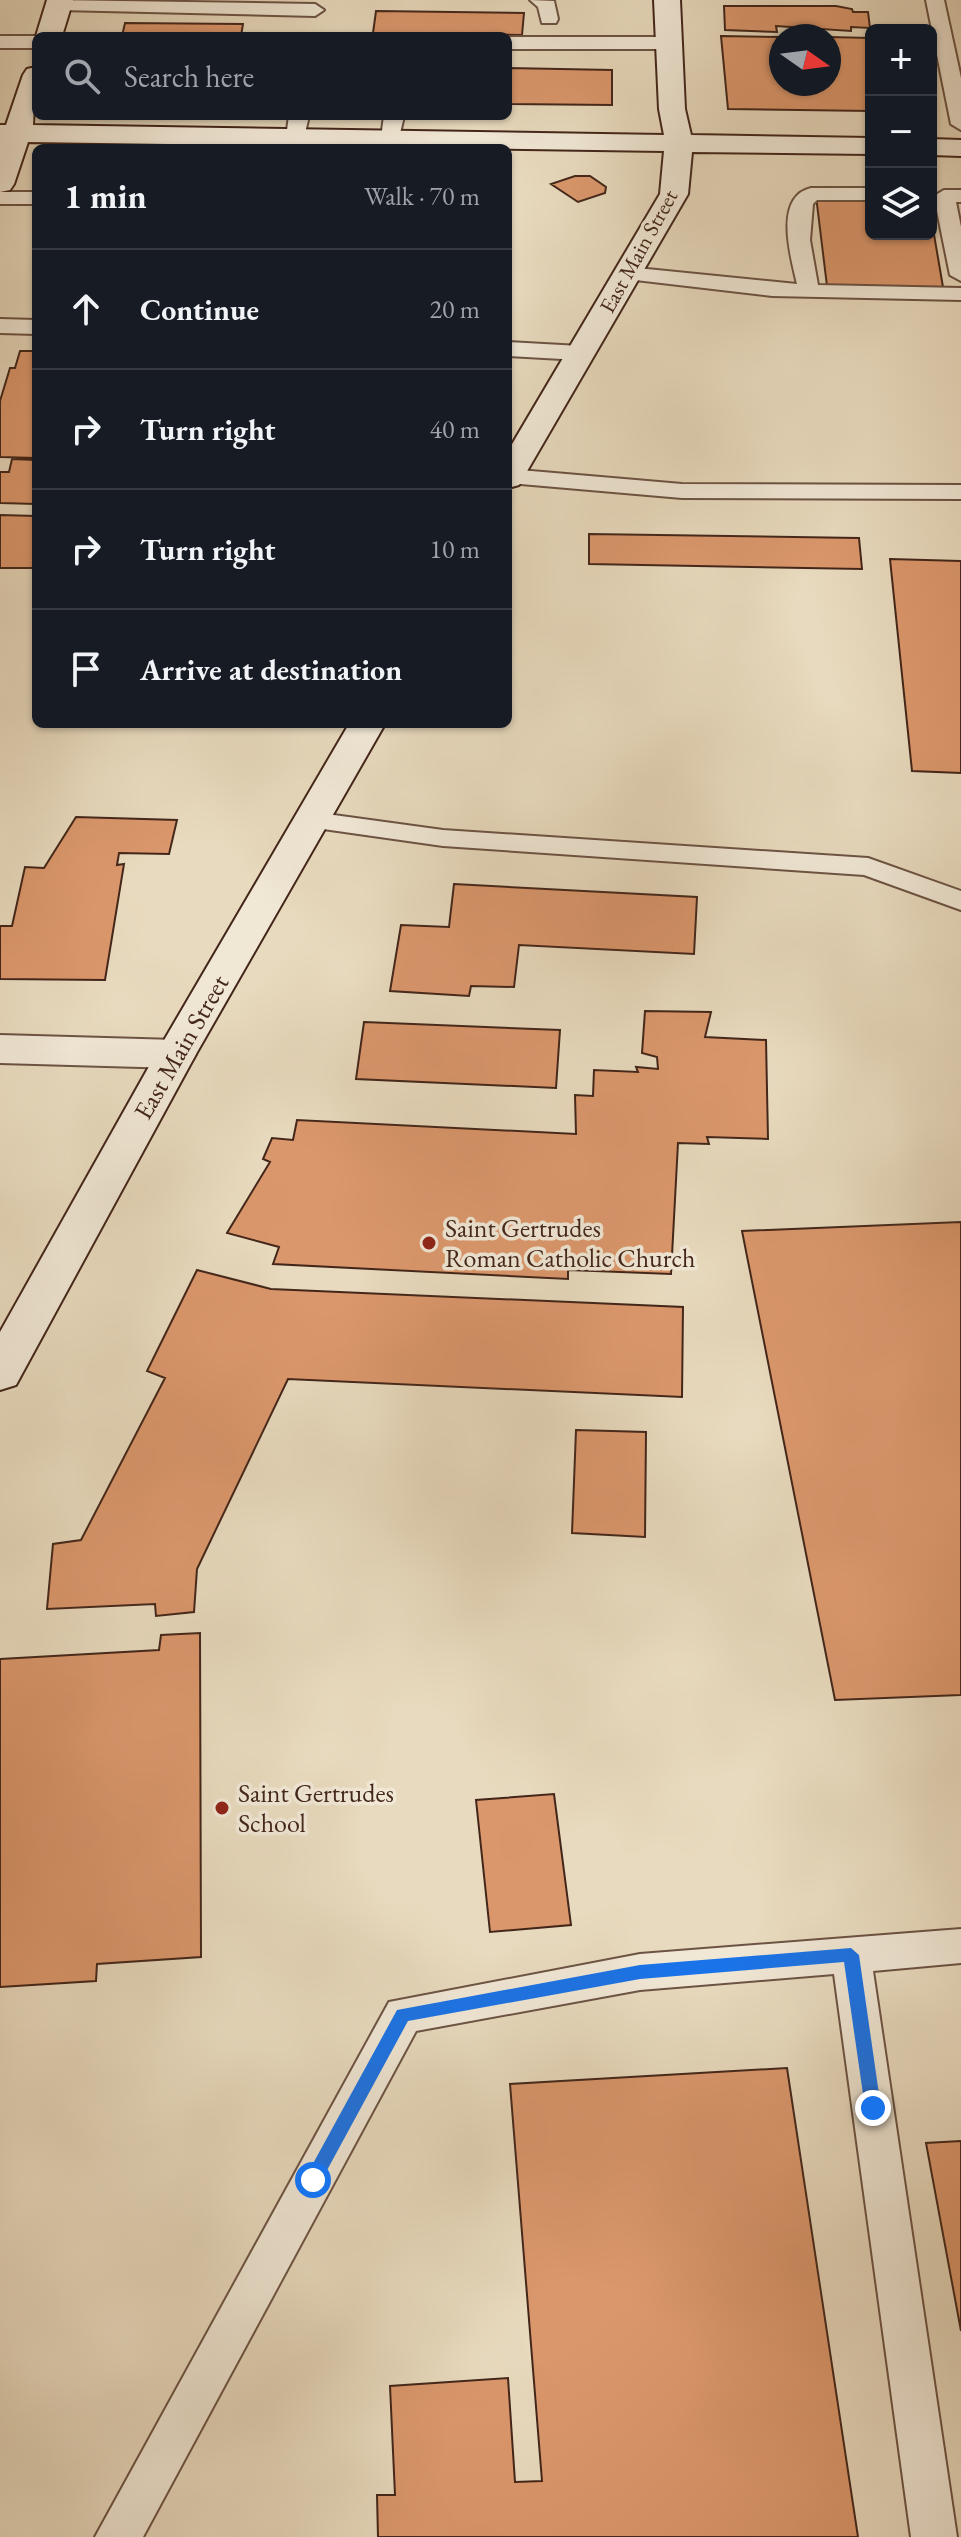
<!DOCTYPE html>
<html lang="en">
<head>
<meta charset="utf-8">
<style>
	:root { --surface:#171b24; --page:#242831; --text:#f1f3f6; --muted:#9ea1a6; --line:#363941 }
	body { margin:0; font-family:"EB Garamond",serif; background:var(--page); color:var(--text) }
	.controls { position:absolute; right:24px; top:24px; display:grid; overflow:hidden; border-radius:12px; box-shadow:0 2px 6px #0004 }
	.controls button { width:72px; height:72px; display:grid; place-items:center; padding:0; border:0; border-bottom:2px solid var(--line); background:var(--surface); color:var(--text); font:40px sans-serif }
	.compass { position:absolute; left:769px; top:24px; width:72px; height:72px; border-radius:50%; background:var(--surface); box-shadow:0 2px 6px #0004; rotate:104deg }
	.stop { position:absolute; width:24px; height:24px; margin:-18px; border:6px solid #1a73e8; border-radius:50%; background:#fff }
	.stop.end { background:#1a73e8; border-color:#fff; box-shadow:0 2px 8px #0008 }
	.list { margin:0; padding:0; list-style:none }
	h2 { display:flex; justify-content:space-between; align-items:center; height:104px; margin:0; padding:0 32px; font-size:34px }
	h2 small { font-size:26px; font-weight:400; color:var(--muted) }
	.list li { display:grid; grid-template-columns:52px 1fr auto; gap:24px; align-items:center; box-sizing:border-box; height:120px; padding:0 32px; border-top:2px solid var(--line) }
	.list b { display:block; font-size:30px; white-space:nowrap }
	.list em { font-size:26px; font-style:normal; color:var(--muted) }
	.icon { flex:none; width:44px; height:44px; fill:none; stroke:currentColor; stroke-width:2; stroke-linecap:round; stroke-linejoin:round }
	.map { position:relative; flex:none; width:961px; height:2537px; overflow:hidden }
	.search { position:absolute; background:var(--surface); box-shadow:0 2px 6px #0004; left:32px; top:32px; width:480px; height:88px; display:flex; align-items:center; gap:20px; box-sizing:border-box; padding:0 28px; border-radius:12px; color:var(--muted); font-size:30px }
	.panel { position:absolute; background:var(--surface); box-shadow:0 2px 6px #0004; left:32px; top:144px; width:480px; height:584px; border-radius:12px }
	.map>svg:first-child { display:block }
	.building { fill:#db976c; stroke:#43261a; stroke-width:2 }
	.lines { fill:none; stroke-linecap:round; stroke-linejoin:round }
	.lane-casing { stroke:#6c5343; stroke-width:4 }
	.street-casing { stroke:#6c5343; stroke-width:4 }
	.secondary-casing { stroke:#43261a; stroke-width:4 }
	.lane { fill:#f0e7d5; fill-rule:evenodd }
	.street { fill:#f0e7d5; fill-rule:evenodd }
	.secondary { fill:#f0e7d5; fill-rule:evenodd }
	.route { fill:#1a73e8 }
	.poi-dot { fill:#8f2418; stroke:#f0e7d5; stroke-width:3 }
	.labels { text-anchor:middle; stroke-width:7; stroke-linejoin:round; paint-order:stroke }
	.far-street-label { font-size:22px; fill:#43261a; stroke:#f0e7d5 }
	.street-label { font-size:26px; fill:#43261a; stroke:#f0e7d5 }
	.poi-label { font-size:26px; fill:#43261a; stroke:#f0e7d5; text-anchor:start }
</style>
</head>
<body>
<div class="map">
<svg width="961" height="2537" viewBox="0 0 961 2537">
	<rect width="100%" height="100%" fill="#e8dabe"/>
	<filter id="stains"><feTurbulence type="fractalNoise" baseFrequency=".0025" numOctaves="4"/><feColorMatrix values="0 0 0 0 .2 0 0 0 0 .09 0 0 0 0 .02 0 0 0 .5 -.17"/></filter>
	<radialGradient id="worn" r=".72"><stop offset=".6" stop-color="#630" stop-opacity="0"/><stop offset="1" stop-color="#630" stop-opacity=".3"/></radialGradient>
	<path class="building" d="M724 6H836L852 9 853 12H868L870 28 851 27V31L776 26 777 32 725 30Z
		M376 11 524 13 522 35 373 33Z
		M125 23 243 24 241 36H122Z
		M721 36 781 37V84H829V37L871 38V111L728 109Z
		M508 68 612 70V105L508 104Z
		M575 176H590L606 187 605 193 578 202 551 184Z
		M816 196 871 197V234H931V217L943 287 827 286Z
		M20 351H36V458L0 457V401L10 368H15Z
		M12 459 36 460V504L0 503V472H9Z
		M0 515 36 516V562L32 568H0Z
		M589 534 859 538 862 569 589 564Z
		M890 559 961 561V773L912 771Z
		M76 817 177 820 169 854 119 853 117 865 124 864 105 980 0 979V926H12L25 867 44 868Z
		M454 884 697 897 694 954 519 945 514 987 471 986 469 996 390 991 401 925 449 927Z
		M645 1011 711 1012 705 1037 766 1040 768 1139 707 1137 709 1144 678 1143 671 1274 568 1270V1279L273 1264 279 1247 227 1233 270 1162 263 1159 272 1138 293 1140 297 1120 576 1134 575 1095 593 1096 594 1070 638 1072 636 1067 658 1069 657 1057 642 1053Z
		M364 1022 560 1030 556 1088 356 1079Z
		M961 1222V1695L835 1700 742 1231Z
		M197 1270 271 1289 683 1307 682 1397 288 1379 197 1569 194 1612 156 1616 155 1604 47 1609 53 1544 81 1540 165 1378 147 1371Z
		M576 1430 646 1432 645 1537 572 1533Z
		M200 1633 201 1957 97 1964 96 1981 0 1987V1659L159 1650 161 1635Z
		M554 1794 571 1925 490 1932 476 1800Z
		M787 2068 858 2537H378L377 2495H395L390 2386 508 2378 515 2482 542 2481 510 2084Z
		M961 2141V2331L926 2143Z"/>
	<g class="lines">
		<defs>
			<path id="lane" d="M53 0 315 4 324 10 315 16 59 10 50 4Z
				M530 0 554 1 558 19 556 23H542L538 7Z
				M926 0H944L961 78V130L951 124Z
				M0 36H36V48H0Z
				M508 37H669L678 43 669 49H508Z
				M289 116H309L303 141 296 143 286 137Z
				M384 116H404L398 142 391 144 381 138Z
				M811 188H871V200H817L813 204 810 240 818 285 961 288V300L772 296 627 279 616 273 627 267 797 284C791 258 773 197 811 188Z
				M944 190H961V202H956L961 227V281L950 275 934 196Z
				M0 192H36V204H0Z
				M0 319 36 320V334L0 333Z
				M508 342 580 346 591 353 580 360 508 356Z
				M508 469 682 484 961 485V499L682 498 509 483Z
				M312 812 443 830 868 858 961 891V910L864 875 443 846 302 826 298 820 302 814Z
				M961 1929V1963L873 1971 957 2537H911L834 1974 640 1990 416 2031 143 2537H95L389 2002 640 1954Z"/>
			<path id="street" d="M0 1035 176 1040 190 1044 196 1054 190 1064 176 1068 0 1063Z"/>
			<path id="secondary" d="M47 0H73L62 36H36Z
				M654 0H680L685 109 691 135 871 138V154L692 152 688 194 519 485 508 488V451L660 194 664 151 28 142 14 184 10 190 0 192V125H6L23 75 27 69 36 67 33 125 664 135 659 109Z
				M931 139 961 140V156L931 155Z
				M349 724H385L196 1054 16 1385 0 1390V1332L156 1054Z"/>
		</defs>
		<use href="#lane" class="lane-casing"/>
		<use href="#street" class="street-casing"/>
		<use href="#secondary" class="secondary-casing"/>
		<use href="#lane" class="lane"/>
		<use href="#street" class="street"/>
		<use href="#secondary" class="secondary"/>
	</g>
	<path class="route" d="M851 1948 859 1955 881 2108 879 2113H867L865 2108 844 1962 640 1979 408 2021 319 2185 313 2188 304 2180 397 2010 640 1965Z"/>
	<g class="poi-dot">
		<circle cx="429" cy="1243" r="8"/>
		<circle cx="222" cy="1808" r="8"/>
	</g>
	<g class="labels">
		<g class="far-street-label">
			<text transform="translate(638 251) rotate(-61)" y="8">East Main Street</text>
		</g>
		<g class="street-label">
			<text transform="translate(181 1047) rotate(-60)" y="9">East Main Street</text>
		</g>
		<g class="poi-label">
			<text x="445" y="1237">Saint Gertrudes<tspan x="445" dy="30">Roman Catholic Church</tspan></text>
			<text x="238" y="1802">Saint Gertrudes<tspan x="238" dy="30">School</tspan></text>
		</g>
	</g>
	<rect width="100%" height="100%" filter="url(#stains)"/>
	<rect width="100%" height="100%" fill="url(#worn)"/>
</svg>
<div class="controls">
<button>+</button>
<button>−</button>
<button><svg class="icon" aria-label="layers" viewBox="0 0 24 24"><path d="M12 4l9 5-9 5-9-5zM3 14l9 5 9-5"/></svg></button>
</div>
<svg class="compass" viewBox="-18 -18 36 36"><path d="M0-13l5 13h-10z" fill="#e53935"/><path d="M0 13l5-13h-10z" fill="#9ea1a6"/></svg>
<div class="stop" style="left:313px;top:2180px"></div>
<div class="stop end" style="left:873px;top:2108px"></div>
<div class="search"><svg class="icon" aria-label="search" viewBox="0 0 24 24"><circle cx="10" cy="10" r="6"/><path d="M15 15l6 6"/></svg>Search here</div>
<section class="panel">
<h2>1 min<small>Walk · 70 m</small></h2>
<ul class="list">
<li><svg class="icon" aria-label="ahead" viewBox="0 0 24 24"><path d="M12 20V5M6 11l6-6 6 6"/></svg><div><b>Continue</b></div><em>20 m</em></li>
<li><svg class="icon" aria-label="right" viewBox="0 0 24 24"><path d="M7 20v-9h11M14 6l5 5-5 5"/></svg><div><b>Turn right</b></div><em>40 m</em></li>
<li><svg class="icon" aria-label="right" viewBox="0 0 24 24"><path d="M7 20v-9h11M14 6l5 5-5 5"/></svg><div><b>Turn right</b></div><em>10 m</em></li>
<li><svg class="icon" aria-label="arrive" viewBox="0 0 24 24"><path d="M6 21V4h12l-3 4 3 4H6"/></svg><div><b>Arrive at destination</b></div></li>
</ul>
</section>
</div>
</body>
</html>
